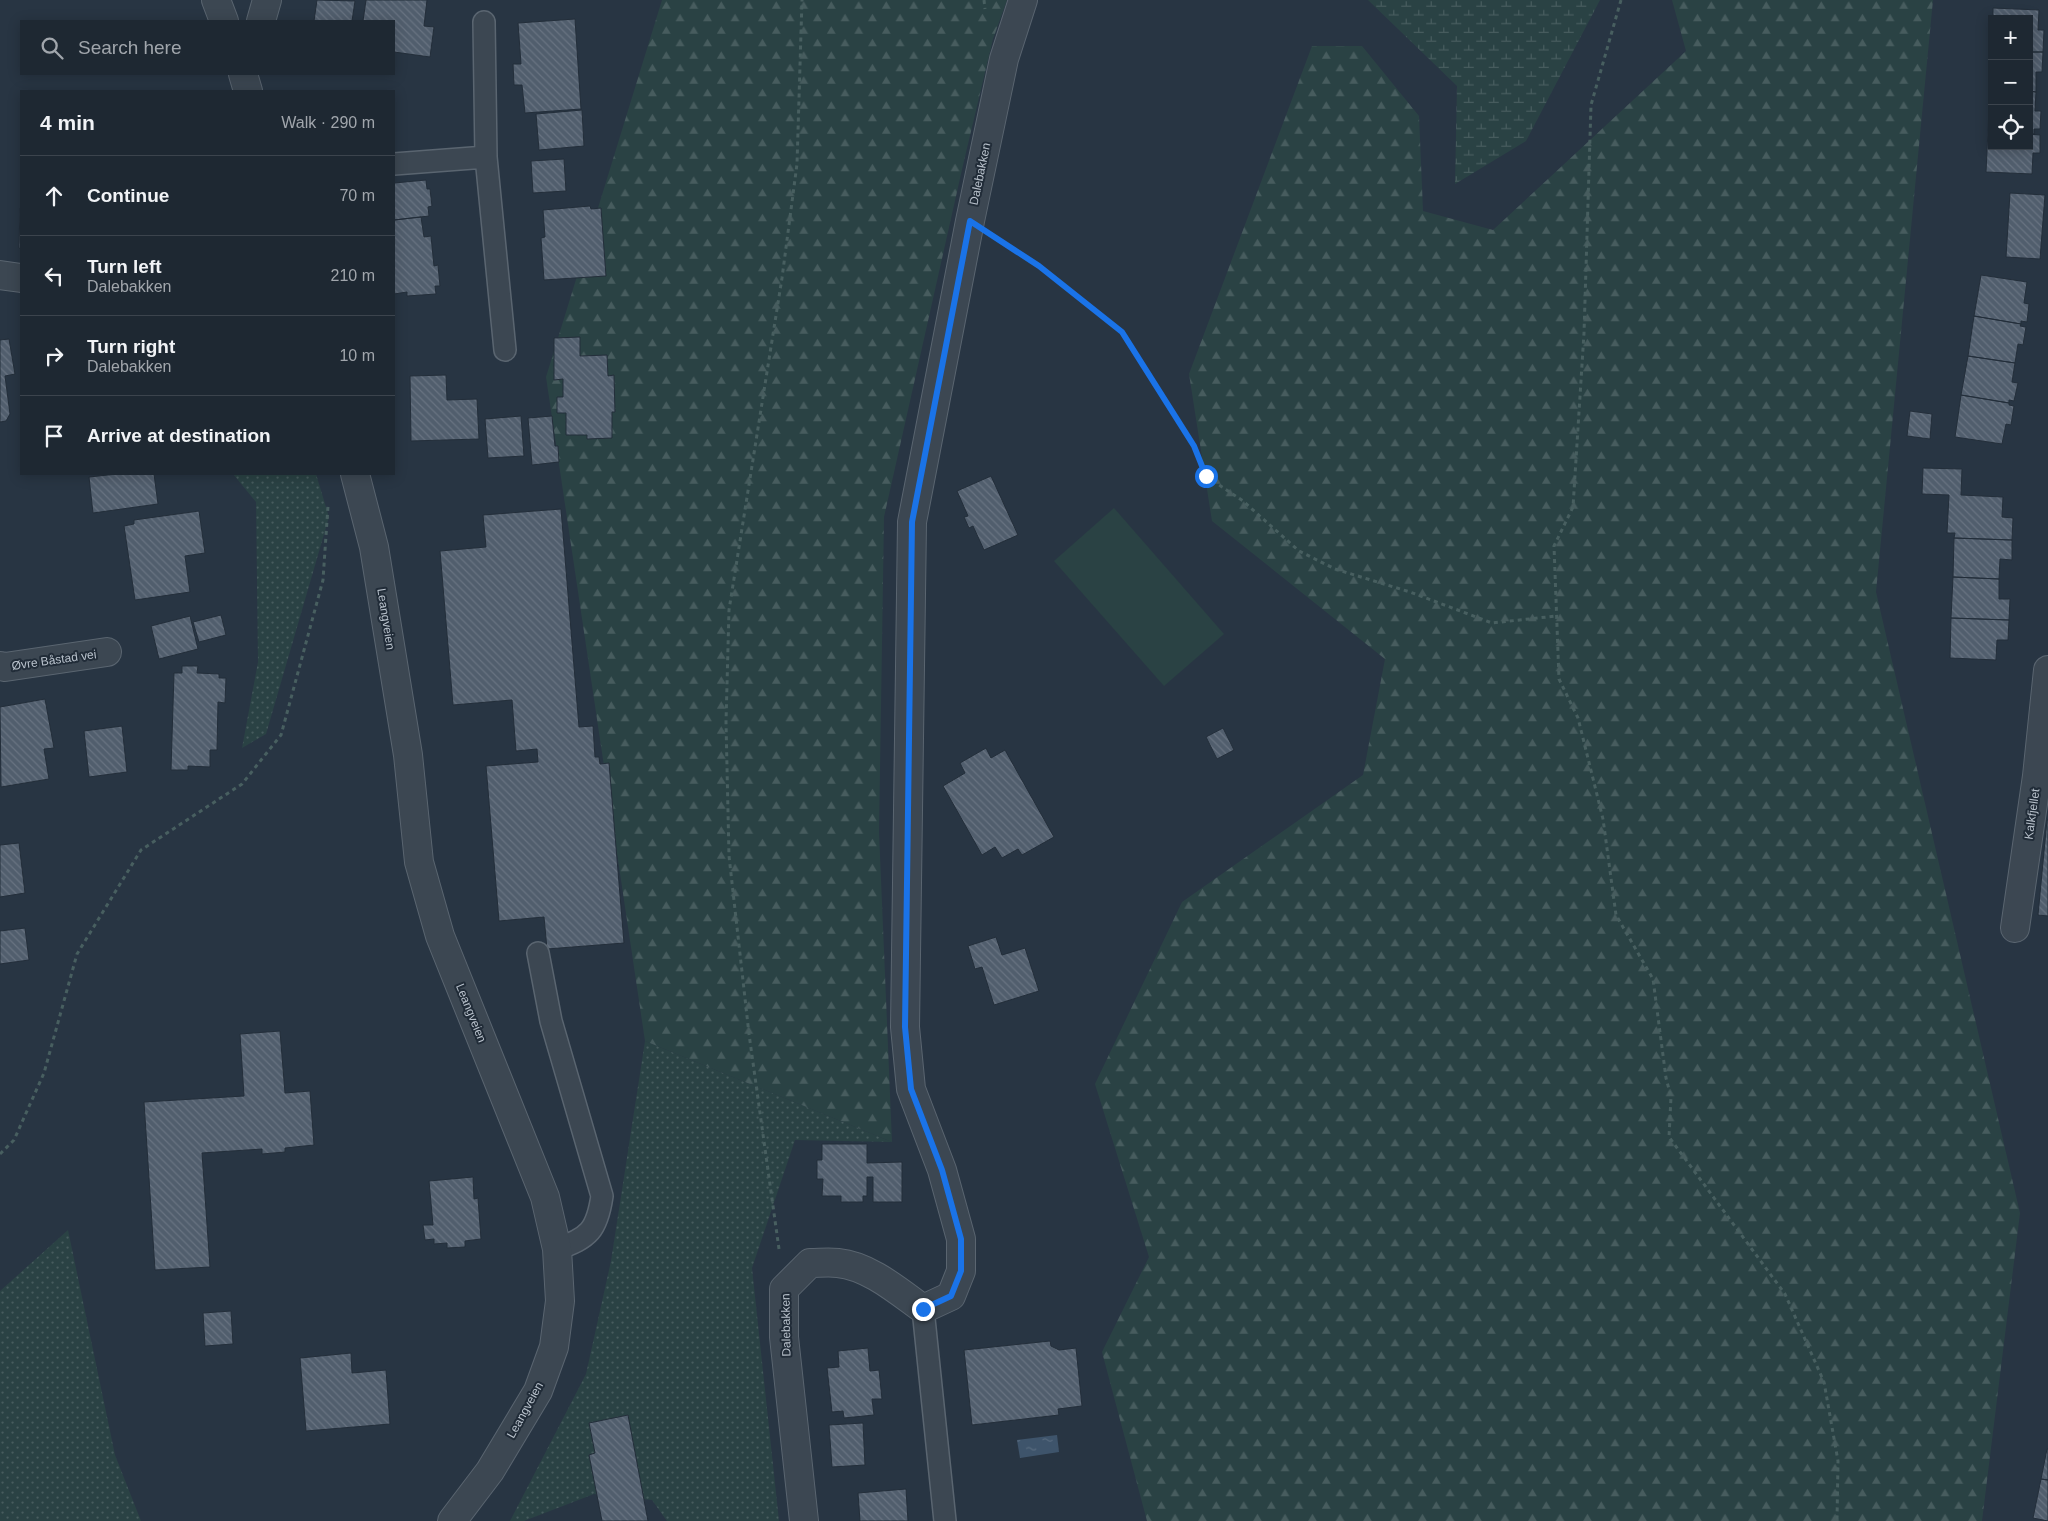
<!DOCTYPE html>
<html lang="en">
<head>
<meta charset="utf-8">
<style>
	:root { --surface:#1e2832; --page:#26303a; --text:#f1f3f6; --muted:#a1a6ac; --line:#3c444d }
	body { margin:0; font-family:Helvetica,sans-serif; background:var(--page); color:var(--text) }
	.controls { position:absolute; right:15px; top:15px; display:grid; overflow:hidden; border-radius:0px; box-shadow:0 2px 12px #0003 }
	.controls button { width:45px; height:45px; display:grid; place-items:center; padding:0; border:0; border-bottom:1px solid var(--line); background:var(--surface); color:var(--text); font:25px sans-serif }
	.stop { position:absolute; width:15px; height:15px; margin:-11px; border:4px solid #1a73e8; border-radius:50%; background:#fff }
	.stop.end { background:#1a73e8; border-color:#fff; box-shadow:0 1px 5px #0008 }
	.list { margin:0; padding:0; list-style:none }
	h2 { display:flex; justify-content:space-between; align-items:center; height:65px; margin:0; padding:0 20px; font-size:21px }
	h2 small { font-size:16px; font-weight:400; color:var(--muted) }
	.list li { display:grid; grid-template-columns:32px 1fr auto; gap:15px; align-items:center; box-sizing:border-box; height:80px; padding:0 20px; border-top:1px solid var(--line) }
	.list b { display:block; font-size:19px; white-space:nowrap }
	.list p { margin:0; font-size:16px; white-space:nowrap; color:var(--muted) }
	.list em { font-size:16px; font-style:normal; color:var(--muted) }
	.icon { flex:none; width:28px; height:28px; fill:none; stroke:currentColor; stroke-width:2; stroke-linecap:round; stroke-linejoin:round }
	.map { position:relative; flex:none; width:2048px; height:1521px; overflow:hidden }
	.search { position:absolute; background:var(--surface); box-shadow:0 2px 12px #0003; left:20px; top:20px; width:375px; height:55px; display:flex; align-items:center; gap:12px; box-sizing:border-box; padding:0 18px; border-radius:0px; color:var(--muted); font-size:19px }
	.panel { position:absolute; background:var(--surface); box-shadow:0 2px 12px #0003; left:20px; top:90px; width:375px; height:385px; border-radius:0px }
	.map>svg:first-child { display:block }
	.grass { fill:url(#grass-dots) }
	.forest { fill:url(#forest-firs) }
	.wetland { fill:url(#wetland-marsh) }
	.pitch { fill:#2a4244 }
	.water { fill:url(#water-ripples) }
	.building { fill:url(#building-back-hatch); stroke:#232e3a }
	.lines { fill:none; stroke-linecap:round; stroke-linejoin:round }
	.service-casing { stroke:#5a6570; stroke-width:24 }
	.minor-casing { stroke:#5a6570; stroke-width:30 }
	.path { stroke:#485f60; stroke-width:3; stroke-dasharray:4 4; stroke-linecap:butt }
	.service { stroke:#3c4752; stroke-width:21 }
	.minor { stroke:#3c4752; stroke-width:28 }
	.route { stroke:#1a73e8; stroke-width:6 }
	.labels { text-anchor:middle; stroke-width:4; stroke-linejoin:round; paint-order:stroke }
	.street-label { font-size:12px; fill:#b9c2cc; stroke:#212c38 }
</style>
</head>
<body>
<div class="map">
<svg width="2048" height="1521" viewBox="0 0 2048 1521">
	<defs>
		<pattern id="grass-dots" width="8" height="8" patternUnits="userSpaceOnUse" patternTransform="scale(1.25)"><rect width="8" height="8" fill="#2a4244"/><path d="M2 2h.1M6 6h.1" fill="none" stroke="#475c5e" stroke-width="1.8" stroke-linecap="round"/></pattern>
		<pattern id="forest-firs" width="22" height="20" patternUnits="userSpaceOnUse" patternTransform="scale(1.25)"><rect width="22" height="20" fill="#2a4244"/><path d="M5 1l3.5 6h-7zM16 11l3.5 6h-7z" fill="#475c5e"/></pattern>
		<pattern id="wetland-marsh" width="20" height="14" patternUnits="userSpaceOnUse" patternTransform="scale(1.25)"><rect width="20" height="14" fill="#2a4244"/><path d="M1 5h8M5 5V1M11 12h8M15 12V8" fill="none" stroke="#475c5e"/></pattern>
		<pattern id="water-ripples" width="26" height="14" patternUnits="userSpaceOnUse" patternTransform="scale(1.25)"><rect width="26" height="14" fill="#3e546b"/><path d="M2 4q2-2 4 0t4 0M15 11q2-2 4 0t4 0" fill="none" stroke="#586b7f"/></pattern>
		<pattern id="building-back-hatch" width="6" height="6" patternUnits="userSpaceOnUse" patternTransform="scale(1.25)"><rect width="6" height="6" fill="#515e6d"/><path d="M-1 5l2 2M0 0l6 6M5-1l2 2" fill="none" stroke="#687381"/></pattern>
	</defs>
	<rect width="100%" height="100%" fill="#283543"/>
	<path class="grass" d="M233 474H316L329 517 266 734 242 748 258 662 256 502Z
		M645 1041 892 1142 795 1140 752 1268 779 1521H667L652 1500 594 1494 524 1521H510L586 1374 611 1261Z
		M68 1230 115 1455 141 1521H0V1291Z"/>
	<path class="forest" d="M662 0H1007L993 39 963 165 884 517 879 832 892 1142 645 1041 546 377Z
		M1672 0H1933L1876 592 2020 1213 1982 1521H1147L1102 1352 1149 1257 1095 1084 1182 902 1363 775 1385 659 1212 521 1189 374 1312 46H1362L1419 116 1423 211 1493 230 1686 51Z"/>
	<path class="wetland" d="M1368 0H1600L1526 141 1455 184 1457 86Z"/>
	<path class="pitch" d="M1114 508 1224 634 1164 686 1054 561Z"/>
	<path class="water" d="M1057 1435 1059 1452 1020 1458 1017 1440Z"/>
	<path class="building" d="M317 0 355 1 352 21H314Z
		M366 0H427L424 26 434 27 430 57 394 52V21H363Z
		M1993 8 2039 10 2038 30H2044L2043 52H2029V19H1993Z
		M575 19 581 109 525 113 522 85H514L513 64H521L518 23Z
		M2029 52H2043L2042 72H2036V92L2029 91Z
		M1990 90H1992V131L1988 130Z
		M2029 91 2036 92 2035 111H2041L2040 129H2034V134H2029Z
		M582 110 584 146 539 150 536 114Z
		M1988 130 1992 131V146H2029V134L2040 135V153H2033L2032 174 1986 172Z
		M564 159 566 191 533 193 531 161Z
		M426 180 427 189H430L432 206 428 207 429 216 394 220V183Z
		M2010 193 2045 195 2040 259 2006 257Z
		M590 206 591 209 601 208 606 276 544 280 541 238 545 237 543 210Z
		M20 208H21V249L19 248Z
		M421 217 424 237 431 236 434 266 438 265 440 286H435L436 294 407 296V292L394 294V220Z
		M1981 275 2027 282 2024 303 2029 304 2027 322 2021 321V324L1974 316Z
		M1974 316 2021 324 2020 326 2026 327 2023 345 2018 344 2015 363 1968 356Z
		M580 337V356L607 355 608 376 614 375 615 412H612V438L587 439V435H566V413H557V397H563V379L554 380V338Z
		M9 339 15 374 5 376 10 414 6 421 0 422V340Z
		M1968 356 2015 363 2012 382 2018 383 2014 401 2009 400V403L1961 395Z
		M446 375 447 400 477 399 479 439 411 441 410 376Z
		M1961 395 2009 403V405L2014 406 2011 425 2006 424 2002 444 1955 437Z
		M1910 411 1932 414 1930 439 1907 436Z
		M521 416 524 456 488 458 485 419Z
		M552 416 555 446H558L559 462 532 465 528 418Z
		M1923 468 1962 469 1961 495 2003 497 2002 517 2013 518 2012 540 1954 538 1955 533H1947L1949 495 1922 494Z
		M117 474H154L158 504 93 513 89 477Z
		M991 476 1018 535 984 550 973 526 969 528 964 517 968 516 957 491Z
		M561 509 579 727 593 726 595 757H599L600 764 609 763 624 943 547 949 544 917 499 921 486 766 538 762 537 749 516 751 512 700 453 705 440 551 486 547 483 515Z
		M199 511 205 553 185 556 190 592 135 600 124 526 134 524V520Z
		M1954 538 2012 540V560L2000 559 1999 579 1953 577Z
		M1953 577 1999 579V599H2010L2009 620 1951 618Z
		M221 615 226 635 199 642 193 622Z
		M190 616 198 649 159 659 151 626Z
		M1951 618 2009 620 2008 640H1997L1996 660 1950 658Z
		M182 666H198L197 673 219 674V678H226L225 703 218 702 217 750H210V767L188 766V770H171L174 673H182Z
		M45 699 54 748 44 749 49 779 1 787 0 707Z
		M122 726 127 772 89 777 84 731Z
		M1223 728 1234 750 1217 759 1206 737Z
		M986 748 991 758 1005 750 1054 837 1022 855 1018 849 1002 858 995 847 982 855 943 786 965 773 960 763Z
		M2047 820H2048V916L2038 915Z
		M19 843 25 893 0 897V845Z
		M25 928 29 960 0 964V931Z
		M996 937 1002 955 1025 948 1039 991 994 1005 982 967 975 969 968 946Z
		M280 1031 285 1093 310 1091 314 1145 285 1148V1152L262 1154V1149L202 1153 210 1267 155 1270 144 1102 244 1096 240 1034Z
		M822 1144H867V1163L902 1162V1202H873V1177H867V1196H863V1202H841V1196H822L823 1179H817V1160H822Z
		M473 1177 474 1199 478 1198 481 1239 465 1241V1247L447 1248V1243L434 1244V1239L425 1240 423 1225H433L429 1181Z
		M231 1311 233 1344 205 1346 203 1313Z
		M1050 1341 1051 1346 1059 1350 1076 1348 1082 1406 1058 1409 1059 1415 972 1425 964 1350Z
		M868 1348 870 1371 879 1370 882 1399H872L874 1415 844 1418 843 1411 832 1412 827 1368 839 1367 838 1351Z
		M351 1353 352 1373 386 1370 390 1424 306 1431 300 1358Z
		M628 1415 648 1521H602L589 1455 595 1453 589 1423Z
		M863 1423 865 1465 832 1467 829 1425Z
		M2047 1449H2048V1480L2041 1479Z
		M2041 1479 2048 1480V1521L2033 1518Z
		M906 1489 908 1521H860L858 1493Z"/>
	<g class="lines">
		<defs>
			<path id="service" d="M484 22 486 157 505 350
				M394 164 486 157
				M538 953 551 1021 602 1196C597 1230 589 1238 557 1249
				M923 1309 945 1521"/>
			<path id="minor" d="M216 0 224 21
				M261 21 267 0
				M243 74 248 91
				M0 275 21 278
				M355 474 374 547 408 755 419 862 440 936 545 1197 557 1249 560 1301 554 1347 538 1391 490 1471 452 1521
				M0 666 5 667 107 652
				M2015 928 2037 776 2048 670
				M804 1521 784 1337V1289L810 1263C819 1263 829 1262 838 1263 869 1266 898 1291 923 1309L951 1296 961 1271V1239L942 1170 911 1089 905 1027 912 522 970 221 1004 59 1023 0"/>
		</defs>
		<use href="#service" class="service-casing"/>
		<use href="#minor" class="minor-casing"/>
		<path class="path" d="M984 0 985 9
			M1621 0 1591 105 1584 333 1573 507 1554 546 1559 679 1578 718 1603 819 1616 915 1653 979 1666 1078 1671 1097 1669 1137 1785 1294 1824 1382 1838 1461 1837 1521
			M1000 240 1039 266 1122 332 1194 446 1206 476 1243 501 1299 551 1335 569 1410 592 1492 623 1556 616
			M0 1154 14 1140 44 1073 77 954 141 850 242 784 281 735 323 580 328 506
			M779 1249 749 1034 729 856 726 722 729 610 782 278 797 164 802 0"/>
		<use href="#service" class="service"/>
		<use href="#minor" class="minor"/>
	</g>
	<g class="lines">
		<path class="route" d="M923 1309 951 1296 961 1271V1239L942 1170 911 1089 905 1027 912 522 970 221 1039 266 1122 332 1194 446 1206 476"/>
	</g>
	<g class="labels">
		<g class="street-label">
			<text transform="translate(980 174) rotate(-78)" y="4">Dalebakken</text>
			<text transform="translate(386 619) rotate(81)" y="4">Leangveien</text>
			<text transform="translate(54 660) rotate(-8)" y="4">Øvre Båstad vei</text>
			<text transform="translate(2032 814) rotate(-82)" y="4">Kalkfjellet</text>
			<text transform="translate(471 1013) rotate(68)" y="4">Leangveien</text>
			<text transform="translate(786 1325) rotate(-91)" y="4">Dalebakken</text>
			<text transform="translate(525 1410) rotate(-61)" y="4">Leangveien</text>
		</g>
	</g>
</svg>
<div class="controls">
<button>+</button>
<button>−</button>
<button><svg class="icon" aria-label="locate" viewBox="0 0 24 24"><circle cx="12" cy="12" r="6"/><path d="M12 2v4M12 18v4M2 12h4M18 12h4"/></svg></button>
</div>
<div class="stop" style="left:1206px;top:476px"></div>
<div class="stop end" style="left:923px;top:1309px"></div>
<div class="search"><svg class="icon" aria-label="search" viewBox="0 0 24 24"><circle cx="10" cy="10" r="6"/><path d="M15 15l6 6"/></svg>Search here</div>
<section class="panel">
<h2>4 min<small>Walk · 290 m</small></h2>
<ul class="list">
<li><svg class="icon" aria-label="ahead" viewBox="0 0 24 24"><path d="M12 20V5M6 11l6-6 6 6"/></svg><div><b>Continue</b></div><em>70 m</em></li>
<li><svg class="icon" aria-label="left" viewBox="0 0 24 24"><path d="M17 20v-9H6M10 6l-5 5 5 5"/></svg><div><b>Turn left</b><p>Dalebakken</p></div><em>210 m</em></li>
<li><svg class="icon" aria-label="right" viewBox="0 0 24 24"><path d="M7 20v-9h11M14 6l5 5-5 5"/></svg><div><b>Turn right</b><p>Dalebakken</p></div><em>10 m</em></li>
<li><svg class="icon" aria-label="arrive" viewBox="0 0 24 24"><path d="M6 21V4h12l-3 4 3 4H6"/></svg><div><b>Arrive at destination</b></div></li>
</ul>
</section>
</div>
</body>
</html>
